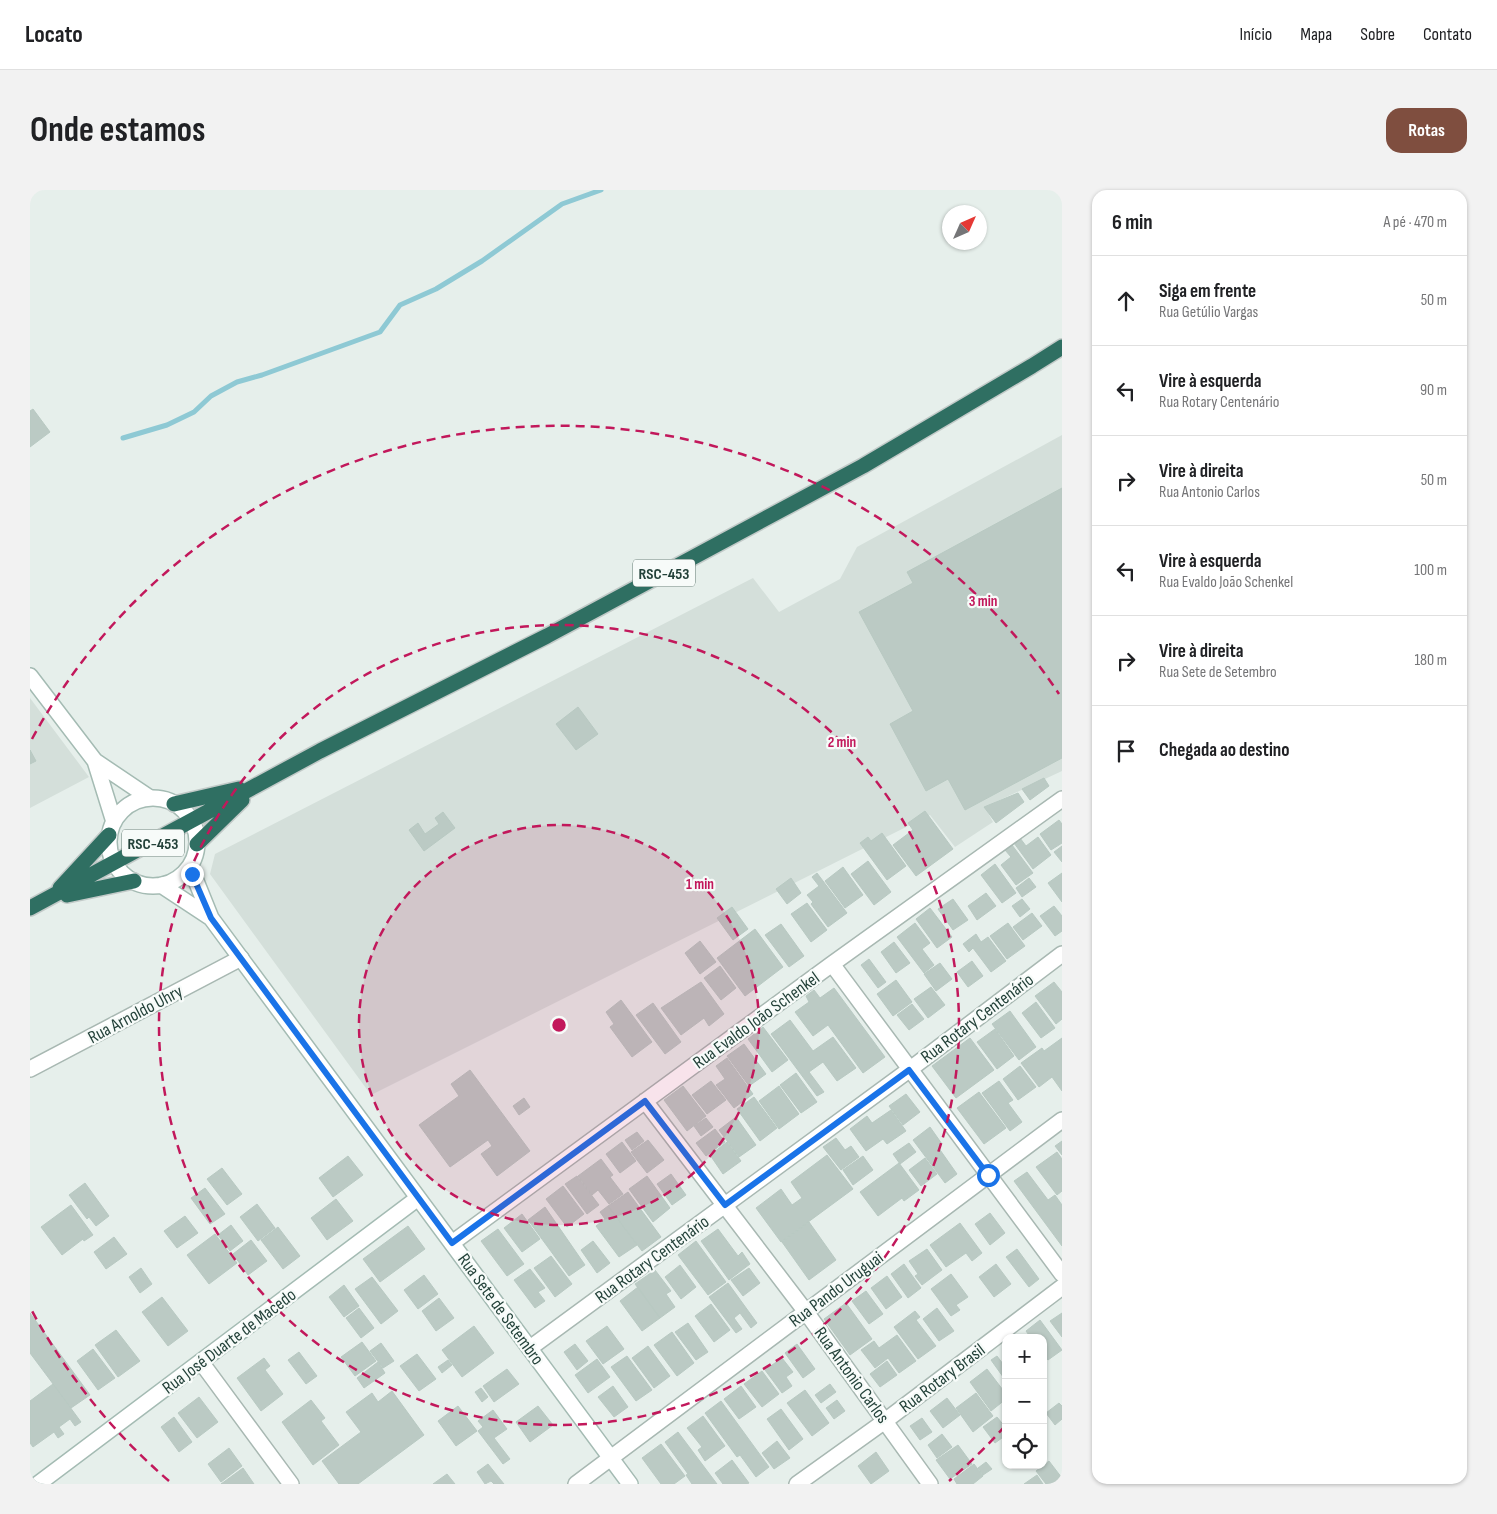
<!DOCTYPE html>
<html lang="pt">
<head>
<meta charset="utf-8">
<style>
	:root { --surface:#fff; --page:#f2f2f2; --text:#202124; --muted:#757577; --line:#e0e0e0; --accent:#7f4e3f }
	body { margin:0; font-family:"Sofia Sans Condensed",sans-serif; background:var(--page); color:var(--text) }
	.controls { position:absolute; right:15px; bottom:15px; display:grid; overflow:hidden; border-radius:10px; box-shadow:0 1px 4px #0004 }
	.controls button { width:45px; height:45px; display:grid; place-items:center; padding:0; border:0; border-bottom:1px solid var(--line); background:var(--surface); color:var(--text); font:25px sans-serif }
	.compass { position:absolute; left:912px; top:15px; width:45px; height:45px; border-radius:50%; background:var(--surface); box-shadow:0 1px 4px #0004; rotate:45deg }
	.stop { position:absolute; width:15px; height:15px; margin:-11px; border:4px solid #1a73e8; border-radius:50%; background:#fff }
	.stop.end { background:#1a73e8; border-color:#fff; box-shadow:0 1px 5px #0008 }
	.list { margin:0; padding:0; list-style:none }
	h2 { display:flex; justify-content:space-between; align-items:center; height:65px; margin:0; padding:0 20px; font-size:21px }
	h2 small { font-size:16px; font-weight:400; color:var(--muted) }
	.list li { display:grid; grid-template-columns:32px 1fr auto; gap:15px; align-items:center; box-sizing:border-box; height:90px; padding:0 20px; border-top:1px solid var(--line) }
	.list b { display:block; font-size:19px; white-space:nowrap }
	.list p { margin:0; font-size:16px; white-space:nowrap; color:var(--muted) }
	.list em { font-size:16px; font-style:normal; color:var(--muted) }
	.icon { flex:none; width:28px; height:28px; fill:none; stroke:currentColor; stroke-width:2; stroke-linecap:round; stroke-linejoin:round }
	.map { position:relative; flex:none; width:1032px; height:1294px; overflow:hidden; border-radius:15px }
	header { display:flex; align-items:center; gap:30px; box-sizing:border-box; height:70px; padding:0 25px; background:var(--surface); border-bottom:1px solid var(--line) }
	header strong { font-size:24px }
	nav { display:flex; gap:28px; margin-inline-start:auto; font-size:18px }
	.intro { display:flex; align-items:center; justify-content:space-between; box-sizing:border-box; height:120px; padding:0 30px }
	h1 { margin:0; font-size:35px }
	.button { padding:12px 22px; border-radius:15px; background:var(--accent); color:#fff; font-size:18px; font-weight:700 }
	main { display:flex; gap:30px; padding:0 30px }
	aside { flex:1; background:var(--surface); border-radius:15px; box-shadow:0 1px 4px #0004 }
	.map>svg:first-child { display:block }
	.built { fill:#d4dfda }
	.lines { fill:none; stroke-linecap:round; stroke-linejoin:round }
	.stream { stroke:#8ec9d4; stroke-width:5 }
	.building { fill:#bbcac4; stroke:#b8c9c2 }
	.street-casing { stroke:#a8b8b2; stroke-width:18 }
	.secondary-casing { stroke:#a4bbb3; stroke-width:18 }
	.highway-casing { stroke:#c2cac8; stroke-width:18 }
	.street { stroke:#fff; stroke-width:15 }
	.secondary { stroke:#fff; stroke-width:15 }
	.highway { stroke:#2f6f62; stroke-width:15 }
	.route { stroke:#1a73e8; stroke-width:6 }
	.ring { fill:none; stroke:#c2185b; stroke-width:2.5; stroke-dasharray:9 6 }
	.labels { text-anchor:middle; stroke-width:4.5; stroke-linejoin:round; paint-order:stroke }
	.shield { fill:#f7fbf9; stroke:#637a73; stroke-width:1 }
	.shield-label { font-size:16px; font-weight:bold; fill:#24423a }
	.street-label { font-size:18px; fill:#24423a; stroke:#f7fbf9 }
	.centre { fill:#c2185b; stroke:#f7fbf9; stroke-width:2.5 }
	.ring-label { font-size:15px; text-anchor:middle; font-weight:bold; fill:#c2185b; stroke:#f7fbf9; stroke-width:4.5; stroke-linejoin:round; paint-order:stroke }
</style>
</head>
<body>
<header>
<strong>Locato</strong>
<nav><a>Início</a><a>Mapa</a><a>Sobre</a><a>Contato</a></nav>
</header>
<div class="intro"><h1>Onde estamos</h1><a class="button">Rotas</a></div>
<main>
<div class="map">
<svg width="1032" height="1294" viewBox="0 0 1032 1294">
	<rect width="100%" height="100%" fill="#e6efeb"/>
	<path class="built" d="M1032 245V581L955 617 963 632 925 657 900 625 341 905 180 684 185 664 723 388 749 422 810 389 827 357Z
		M0 508 59 587 0 618Z"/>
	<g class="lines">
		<path class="stream" d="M93 248 137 235 164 222 181 206 207 192 232 185 350 142 370 115 406 99 452 71 532 14 571 0"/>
	</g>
	<path class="building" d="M3 219 20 242 0 257V221Z
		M1032 298V568L935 620 918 589 896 601 860 534 883 521 829 422 883 393 877 382Z
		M548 517 568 544 546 560 526 534Z
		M0 560 6 571 0 574Z
		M1014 588 1019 596 1000 610 992 599Z
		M988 603 994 612 966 633 954 617Z
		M895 621 923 659 886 686 863 655 883 640 878 633Z
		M413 622 425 638 394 661 379 640 388 633 395 644 409 634 405 628Z
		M1029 630 1032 634V653L1021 660 1010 644Z
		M852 643 876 676 857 690 830 653 838 647 841 651Z
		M1008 647 1021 665 1003 679 984 653 990 648 996 656Z
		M982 655 1003 683 986 695 971 675 981 667 975 660Z
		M1032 656V672L1024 662Z
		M838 671 861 702 844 715 821 684Z
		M965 674 986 703 972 713 951 685Z
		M813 677 833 705 815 718 795 691Z
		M787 683 817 723 798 737 781 714 783 712 777 705 789 696 782 687Z
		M1032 683V712L1018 693Z
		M761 688 771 703 757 714 746 699Z
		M999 688 1006 697 992 707 986 698Z
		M956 703 966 716 947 730 938 716Z
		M923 709 938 730 923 740 908 719Z
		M992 709 1000 719 990 727 982 716Z
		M777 713 797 740 781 752 761 724Z
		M1024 716 1032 726V741L1025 746 1010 726Z
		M702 717 718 739 703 750 687 728Z
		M900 718 922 747 907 758 886 729Z
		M1002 723 1012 736 993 750 983 737Z
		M885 733 900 753 892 759 904 775 894 783 867 747Z
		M978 733 995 756 977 769 960 746Z
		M751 734 774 766 759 777 735 745Z
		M725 739 753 777 715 806 687 768Z
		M946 744 951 752 958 747 976 771 961 782 943 758 939 762 933 754Z
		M670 751 686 772 670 784 655 763Z
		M864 752 880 773 866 783 851 762Z
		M839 769 856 792 848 798 831 775Z
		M942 771 953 786 938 797 927 782Z
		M910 773 922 789 906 801 894 784Z
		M690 776 706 798 691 810 674 788Z
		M866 790 882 812 863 826 847 804Z
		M671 792 694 824 679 836 674 828 651 845 631 818Z
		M1024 792 1032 802V829L1026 834 1005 806Z
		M901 797 915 815 898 828 884 809Z
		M804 798 855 867 833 883 798 835 783 846 765 822 779 812 776 806 784 800 790 808Z
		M591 810 622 852 602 867 580 837 584 834 576 822Z
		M1006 812 1025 838 1011 848 992 823Z
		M623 813 651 852 635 864 606 825Z
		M882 814 894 829 879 840 867 825Z
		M980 821 1006 857 989 870 962 834Z
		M760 830 783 861 803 847 826 878 807 891 793 872 779 882 794 902 787 906 741 844Z
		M733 837 758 870 742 882 718 849Z
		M965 839 984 866 967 879 947 852Z
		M940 848 964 880 926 908 902 876Z
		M1032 848V901L1022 887 1009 897 991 873 1012 858 1014 861Z
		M714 854 736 884 719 896 697 866Z
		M697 868 723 904 704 918 686 895 695 889 686 876Z
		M990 876 1006 897 988 910 973 889Z
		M440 880 500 961 467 986 451 964 462 956 458 950 420 977 389 935 429 906 421 894Z
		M766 883 787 912 771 923 750 895Z
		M681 891 696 910 677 924 662 905Z
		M969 891 983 910 978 913 992 932 980 941 952 903Z
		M653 896 676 926 657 941 634 910Z
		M749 896 769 924 749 939 729 911Z
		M949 902 976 938 954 954 927 918Z
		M876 904 890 922 873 935 859 916Z
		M724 907 747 938 730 951 707 919Z
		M494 908 500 917 489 925 483 916Z
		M861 920 876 941 857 954 853 949 836 961 820 939 837 926 842 933Z
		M706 927 726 955 709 967 689 940Z
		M676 928 683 937 671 946 664 936Z
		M900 937 912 954 908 957 927 984 915 993 883 950Z
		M685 939 695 952 676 966 666 953Z
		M607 942 614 951 602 960 595 950Z
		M806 948 815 960 821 956 829 967 811 980 793 957Z
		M618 950 634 970 617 983 601 962Z
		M1032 951V965L1025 956Z
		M592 952 606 971 590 983 576 964Z
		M697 952 711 971 693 984 680 965Z
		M879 953 886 962 870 974 863 964Z
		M1027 962 1032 969V1001L1027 1005 1006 977Z
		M797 965 823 999 751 1052 726 1018 751 999 762 1015 772 1008 761 992Z
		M318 966 333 985 303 1007 289 988Z
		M833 966 843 980 823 995 813 980Z
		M895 968 907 984 891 996 879 980Z
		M571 969 583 985 580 987 593 1004 579 1014 568 1000 562 1005 548 986Z
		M869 973 889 1000 874 1011 872 1008 848 1026 830 1002Z
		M192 978 212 1004 197 1015 177 989Z
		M997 982 1018 1010 1025 1005 1032 1015V1056L984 991Z
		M641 984 656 1005 642 1015 627 994Z
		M547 986 569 1015 557 1024 535 994Z
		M617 986 640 1018 623 1032 599 999Z
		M55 993 79 1026 66 1036 59 1027 57 1029 39 1005Z
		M533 996 554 1024 537 1037 516 1009Z
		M175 998 195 1024 180 1034 161 1008Z
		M598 1002 631 1047 612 1061 578 1016Z
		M306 1009 323 1031 297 1050 281 1028Z
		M227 1014 245 1038 228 1051 210 1027Z
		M41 1015 63 1045 54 1051 53 1049 32 1065 11 1037Z
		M578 1016 607 1055 589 1067 566 1036 575 1029 570 1022Z
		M515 1017 555 1075 539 1086 498 1030Z
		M960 1023 975 1043 960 1055 945 1034Z
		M492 1024 510 1049 492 1062 474 1038Z
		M155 1026 168 1043 147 1058 134 1041Z
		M779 1032 806 1070 779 1090 752 1052Z
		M930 1033 952 1063 942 1071 936 1063 916 1077 900 1055Z
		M201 1035 213 1051 200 1061 188 1045Z
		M378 1036 395 1059 350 1092 333 1069Z
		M248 1037 270 1066 253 1079 231 1050Z
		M468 1039 494 1074 477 1086 451 1051Z
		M688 1039 708 1066 712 1062 720 1074 699 1090 671 1051Z
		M185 1044 207 1073 179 1094 157 1065Z
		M84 1047 97 1064 76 1079 64 1062Z
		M221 1050 237 1071 218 1085 203 1064Z
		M563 1051 580 1073 567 1083 551 1060Z
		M666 1051 696 1092 678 1105 648 1065Z
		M897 1059 912 1080 892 1095 885 1086 888 1084 879 1071Z
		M987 1059 1009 1089 999 1097 976 1067Z
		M521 1066 542 1094 525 1107 504 1078Z
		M874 1074 891 1098 878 1108 861 1084Z
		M966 1074 981 1094 964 1107 949 1087Z
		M650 1075 666 1097 651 1109 635 1087Z
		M111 1078 122 1094 110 1103 99 1087Z
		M719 1078 730 1093 713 1106 701 1090Z
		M500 1079 515 1098 508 1102 515 1111 505 1118 484 1090Z
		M625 1080 641 1101 636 1104 645 1117 630 1128 605 1094Z
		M921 1084 938 1107 926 1115 930 1120 921 1126 901 1099Z
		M394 1085 408 1104 388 1119 374 1100Z
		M857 1086 872 1107 856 1119 841 1098Z
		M342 1087 368 1121 351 1134 325 1099Z
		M698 1093 727 1133 721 1138 710 1123 704 1128 712 1139 706 1143 679 1107Z
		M314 1095 329 1116 314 1127 299 1107Z
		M608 1097 630 1128 612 1141 590 1111Z
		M836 1101 853 1124 839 1134 822 1111Z
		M132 1107 158 1141 138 1156 112 1122Z
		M409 1108 424 1128 406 1141 392 1121Z
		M816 1113 842 1149 820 1165 794 1129Z
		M681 1114 700 1140 684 1152 665 1126Z
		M329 1118 344 1138 331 1148 316 1128Z
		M907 1118 924 1141 909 1151 893 1129Z
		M885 1121 890 1127 886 1130 906 1156 888 1169 864 1137Z
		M0 1123 60 1205 41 1218 0 1163Z
		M1032 1123V1147L1020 1131Z
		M1010 1130 1032 1160 1018 1170 1013 1164V1148H1001L996 1141Z
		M658 1133 678 1162 666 1170 645 1142Z
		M444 1136 464 1163 432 1187 412 1160Z
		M577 1136 594 1159 573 1174 556 1151Z
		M86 1140 110 1171 88 1187 65 1155Z
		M642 1142 664 1173 647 1186 624 1155Z
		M867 1145 886 1171 869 1183 858 1168 845 1178 831 1160 844 1151 849 1158Z
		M332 1152 346 1171 325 1186 311 1167Z
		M351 1153 364 1171 353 1178 340 1161Z
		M545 1154 558 1171 547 1180 534 1162Z
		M767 1154 785 1179 773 1188 755 1163Z
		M618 1156 640 1186 624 1198 602 1168Z
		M63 1159 85 1188 68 1200 47 1171Z
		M269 1162 287 1186 276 1194 258 1170Z
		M387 1164 406 1189 389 1201 370 1176Z
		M597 1166 622 1200 606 1211 581 1177Z
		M967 1166 976 1178V1191L961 1170Z
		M234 1168 240 1176 235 1180 253 1204 231 1221 207 1188Z
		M752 1168 763 1182 756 1187 762 1196 752 1203 735 1180Z
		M567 1169 580 1187 558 1203 545 1185Z
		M418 1170 422 1175 412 1183 408 1177Z
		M857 1171 867 1185 850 1197 840 1184Z
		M348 1172 355 1183 334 1198 327 1188Z
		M477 1179 489 1194 464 1212 453 1196Z
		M957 1179 976 1204V1209L961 1221 940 1192Z
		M732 1181 749 1204 732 1217 714 1194Z
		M23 1194 51 1232 45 1236 40 1229 29 1237 34 1244 28 1248 24 1242 3 1257 0 1253V1211Z
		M800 1194 806 1202 791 1213 785 1205Z
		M583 1196 598 1217 584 1227 568 1207Z
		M711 1196 726 1217 709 1229 694 1209Z
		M451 1198 458 1207 452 1212 445 1202Z
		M775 1200 799 1233 782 1246 757 1213Z
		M362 1201 394 1245 328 1294H309L292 1271 331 1242 316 1222 342 1203 348 1212Z
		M946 1203 963 1226 943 1242 926 1218Z
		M169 1207 188 1232 167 1248 148 1223Z
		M917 1208 930 1225 913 1238 900 1221Z
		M281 1210 295 1228 291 1231 309 1255 283 1275 252 1232Z
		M807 1210 815 1221 804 1229 796 1218Z
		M691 1211 739 1277 726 1287 710 1265 707 1267 675 1223Z
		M1029 1213 1032 1216V1229L1025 1235 1016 1223Z
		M428 1216 447 1241 426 1256 408 1231Z
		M508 1216 523 1235 500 1252 486 1232Z
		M751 1219 773 1249 759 1260 737 1229Z
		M463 1220 477 1239 464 1248 480 1269 473 1274 448 1241 453 1237 448 1231Z
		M673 1226 695 1256 675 1271 668 1260 672 1257 657 1238Z
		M144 1227 162 1252 149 1262 131 1237Z
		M967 1227 976 1238V1245L965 1253 953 1237Z
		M892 1228 902 1242 890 1250 880 1236Z
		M648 1242 687 1294H662L656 1285 658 1284 635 1252Z
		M912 1244 922 1257 907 1268 898 1255Z
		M747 1251 760 1268 744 1279 732 1263Z
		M631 1254 655 1286 644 1294H631L612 1268Z
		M928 1255 942 1274 920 1289 906 1270Z
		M199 1258 212 1276 191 1292 178 1274Z
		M846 1262 859 1281 841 1294 828 1276Z
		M702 1270 719 1293 717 1294H693L685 1283Z
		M1019 1271 1032 1288V1294H1016L1006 1281Z
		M956 1272 962 1279 953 1285 948 1278Z
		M458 1274 474 1294H464L461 1291 455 1294 447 1282Z
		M944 1274 953 1286 943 1294H927L924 1289Z
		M213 1278 224 1294H191Z
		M417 1284 425 1294H403Z
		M1007 1285 1013 1294H994Z"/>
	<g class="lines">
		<defs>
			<path id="street" d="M802 774 1032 1084
				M0 879 211 768
				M615 911 776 1122 900 1294
				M422 1053 802 774 1032 609
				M500 1158 879 880 1032 764
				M171 1172 261 1294
				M546 1294 1032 930
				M767 1294 855 1231 1032 1097"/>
			<path id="secondary" d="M0 486 65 571 120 608
				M65 571 84 632
				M79 652a44 44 0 1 1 88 0a44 44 0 1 1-88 0Z
				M160 676 181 728 600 1294
				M131 695 181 728
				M8 1294 388 1008"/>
			<path id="highway" d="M144 614 209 599
				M167 654 212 610
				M30 698 79 645
				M37 705 104 691
				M0 718 290 561 517 446 833 276 1002 176 1032 157"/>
		</defs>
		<use href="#street" class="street-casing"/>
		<use href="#secondary" class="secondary-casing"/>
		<use href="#highway" class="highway-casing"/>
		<use href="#street" class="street"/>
		<use href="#secondary" class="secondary"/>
		<use href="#highway" class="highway"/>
	</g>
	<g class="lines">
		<path class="route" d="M162 684 181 728 422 1053 615 911 695 1015 879 880 958 985"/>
	</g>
	<circle cx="529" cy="835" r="200" fill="#c2185b" fill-opacity=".12"/>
	<g class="ring">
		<circle cx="529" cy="835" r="200"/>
		<circle cx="529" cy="835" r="400"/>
		<path d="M975 1236A600 600 0 0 1 919 1291M139 1291A600 600 0 0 1 2 1121M2 549A600 600 0 0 1 1029 504"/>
	</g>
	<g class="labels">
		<g class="shield">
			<rect x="603" y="369.5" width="62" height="27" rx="4"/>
			<rect x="92" y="639.5" width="62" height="27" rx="4"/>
		</g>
		<g class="shield-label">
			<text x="634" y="389">RSC-453</text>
			<text x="123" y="659">RSC-453</text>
		</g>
		<g class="street-label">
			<text transform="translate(105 824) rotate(-28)" y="6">Rua Arnoldo Uhry</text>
			<text transform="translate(947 828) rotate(-37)" y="6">Rua Rotary Centenário</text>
			<text transform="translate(726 830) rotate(-36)" y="6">Rua Evaldo João Schenkel</text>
			<text transform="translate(622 1069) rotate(-36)" y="6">Rua Rotary Centenário</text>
			<text transform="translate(806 1099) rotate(-37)" y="6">Rua Pando Uruguai</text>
			<text transform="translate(471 1119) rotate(54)" y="6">Rua Sete de Setembro</text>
			<text transform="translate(199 1151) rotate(-37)" y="6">Rua José Duarte de Macedo</text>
			<text transform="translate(822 1185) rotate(54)" y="6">Rua Antonio Carlos</text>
			<text transform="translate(912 1188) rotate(-37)" y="6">Rua Rotary Brasil</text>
		</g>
	</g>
	<circle cx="529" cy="835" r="8" class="centre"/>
	<g class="ring-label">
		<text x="953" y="416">3 min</text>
		<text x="812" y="557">2 min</text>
		<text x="670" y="699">1 min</text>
	</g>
</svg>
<div class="controls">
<button>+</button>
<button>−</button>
<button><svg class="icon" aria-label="locate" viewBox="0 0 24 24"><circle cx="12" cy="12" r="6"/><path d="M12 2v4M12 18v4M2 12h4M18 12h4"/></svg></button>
</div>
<svg class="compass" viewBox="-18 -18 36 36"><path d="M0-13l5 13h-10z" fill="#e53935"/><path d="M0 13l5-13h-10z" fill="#757577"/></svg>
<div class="stop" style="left:958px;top:985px"></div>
<div class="stop end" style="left:162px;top:684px"></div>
</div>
<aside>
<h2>6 min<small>A pé · 470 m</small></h2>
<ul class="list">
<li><svg class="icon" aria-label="ahead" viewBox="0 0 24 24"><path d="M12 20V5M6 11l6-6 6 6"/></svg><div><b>Siga em frente</b><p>Rua Getúlio Vargas</p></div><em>50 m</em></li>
<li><svg class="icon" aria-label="left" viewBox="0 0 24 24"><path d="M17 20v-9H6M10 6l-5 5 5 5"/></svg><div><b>Vire à esquerda</b><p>Rua Rotary Centenário</p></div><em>90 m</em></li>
<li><svg class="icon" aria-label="right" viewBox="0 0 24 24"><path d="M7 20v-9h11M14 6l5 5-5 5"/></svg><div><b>Vire à direita</b><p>Rua Antonio Carlos</p></div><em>50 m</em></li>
<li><svg class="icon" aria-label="left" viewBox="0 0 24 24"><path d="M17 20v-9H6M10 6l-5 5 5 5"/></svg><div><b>Vire à esquerda</b><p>Rua Evaldo João Schenkel</p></div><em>100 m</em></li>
<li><svg class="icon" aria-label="right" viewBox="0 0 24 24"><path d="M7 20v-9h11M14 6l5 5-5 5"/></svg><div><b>Vire à direita</b><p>Rua Sete de Setembro</p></div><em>180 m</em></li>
<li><svg class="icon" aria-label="arrive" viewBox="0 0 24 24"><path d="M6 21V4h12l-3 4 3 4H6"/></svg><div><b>Chegada ao destino</b></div></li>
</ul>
</aside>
</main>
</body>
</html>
